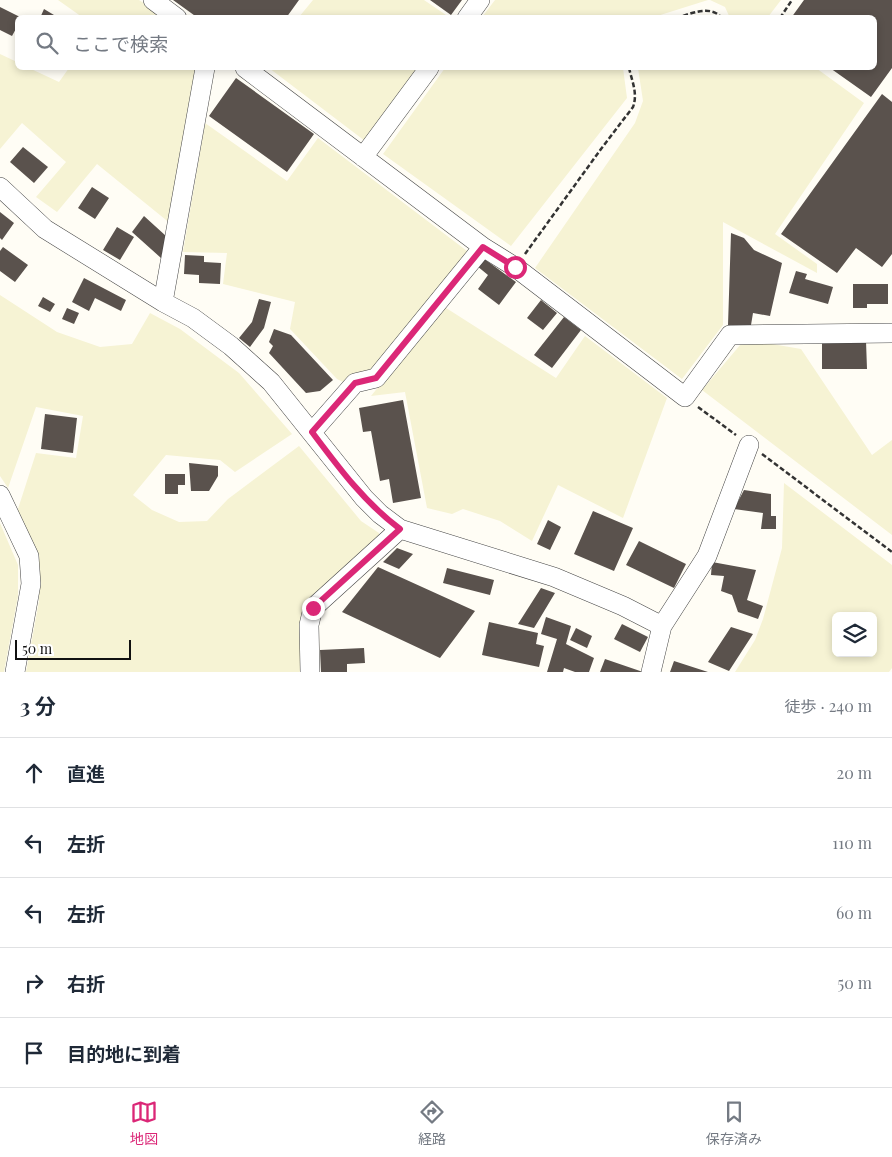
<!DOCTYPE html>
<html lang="ja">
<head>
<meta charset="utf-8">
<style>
	:root { --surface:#fff; --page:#f2f2f3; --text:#1f2937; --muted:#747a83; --line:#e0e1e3; --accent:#db2777 }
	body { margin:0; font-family:"Playfair Display","Noto Sans JP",serif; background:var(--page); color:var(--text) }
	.controls { position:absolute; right:15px; bottom:15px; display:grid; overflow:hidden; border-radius:8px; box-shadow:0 2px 8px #0003 }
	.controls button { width:45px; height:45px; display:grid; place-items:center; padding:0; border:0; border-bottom:1px solid var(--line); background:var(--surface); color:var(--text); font:25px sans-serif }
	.scale { position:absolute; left:15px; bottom:12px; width:116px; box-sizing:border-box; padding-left:5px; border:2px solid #111; border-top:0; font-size:14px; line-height:18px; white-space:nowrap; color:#111; -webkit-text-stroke:4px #fff; paint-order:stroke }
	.stop { position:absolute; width:15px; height:15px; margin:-11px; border:4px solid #db2777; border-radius:50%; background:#fff }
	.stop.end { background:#db2777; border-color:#fff; box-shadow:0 1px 5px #0008 }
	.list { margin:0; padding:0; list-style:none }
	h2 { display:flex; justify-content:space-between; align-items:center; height:65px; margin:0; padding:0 20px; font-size:21px }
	h2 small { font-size:16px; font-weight:400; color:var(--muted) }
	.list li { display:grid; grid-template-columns:32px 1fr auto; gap:15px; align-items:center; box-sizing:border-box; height:70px; padding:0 20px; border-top:1px solid var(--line) }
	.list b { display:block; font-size:19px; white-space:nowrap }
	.list em { font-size:16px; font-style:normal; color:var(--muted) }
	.icon { flex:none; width:28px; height:28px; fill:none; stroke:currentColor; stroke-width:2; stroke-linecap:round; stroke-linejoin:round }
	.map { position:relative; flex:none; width:892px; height:672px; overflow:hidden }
	.search { position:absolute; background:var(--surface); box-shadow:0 2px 8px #0003; left:15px; right:15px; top:15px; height:55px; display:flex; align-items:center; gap:12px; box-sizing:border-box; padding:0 18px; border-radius:8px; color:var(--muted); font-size:19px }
	.sheet { height:415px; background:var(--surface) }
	nav { display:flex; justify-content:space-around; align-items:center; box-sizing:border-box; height:70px; border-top:1px solid var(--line); background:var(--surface); font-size:14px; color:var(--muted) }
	nav a { display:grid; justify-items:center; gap:2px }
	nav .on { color:var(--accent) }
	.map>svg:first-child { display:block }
	.farmland { fill:#f6f3d4; fill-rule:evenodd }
	.building { fill:#5a524d }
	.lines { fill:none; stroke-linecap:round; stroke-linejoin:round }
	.minor-casing { stroke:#444; stroke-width:20 }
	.path { stroke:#333; stroke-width:2.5; stroke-dasharray:5 2.5; stroke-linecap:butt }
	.minor { stroke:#fff; stroke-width:19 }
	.route { stroke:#db2777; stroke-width:6 }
</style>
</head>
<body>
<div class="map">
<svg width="892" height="672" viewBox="0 0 892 672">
	<rect width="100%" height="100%" fill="#fffdf5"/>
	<path class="farmland" d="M58 0H139L165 17H82Z
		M313 0H424L449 17H299Z
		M495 0H708L654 17H482Z
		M710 0H781L768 17 730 18 725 7Z
		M0 54 17 62 18 68H29L59 82 69 68H198L171 224 97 164 57 212 36 197 66 162 22 123 0 149Z
		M269 68H421L365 141Z
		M445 68H623L627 98 511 246 383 154Z
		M638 68H816L864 103 775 234 817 264V273L723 222V325L682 379 535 268 635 123 643 101Z
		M205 123 287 181 318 138 471 254 371 373 347 384 337 379 290 329 295 302 223 284 227 253 183 252Z
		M0 295 57 332 100 347 132 344 150 313 180 329 239 373 292 434 235 472 220 460 166 455 133 495 152 510 179 522 207 521 228 499 299 446 361 521 379 533V540L311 601 305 672H26L39 601 38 554 17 512 36 453 76 458 83 416 36 407 8 488 0 476Z
		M443 306 556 378 585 336 667 398 623 518 558 485 532 541 500 521 463 509 452 514 427 508 405 392 371 396Z
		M741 344H772L801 349 872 455 892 440V535L702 390Z
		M784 483 892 565V668L889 672H735L755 640 763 619 782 548ZM836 616H873V653H836Z
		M0 523 18 565V596L4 672H0Z"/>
	<path class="building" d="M173 0H299L286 18H198Z
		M430 0H462L451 15Z
		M804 0H892V68L871 97 830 68H874V18H791Z
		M0 7 22 18H18V25L12 36 0 30Z
		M44 9 59 18H40Z
		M236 78 314 134 287 172 209 116Z
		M882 94 892 102V254L882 267 856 248 837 273 781 234Z
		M23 147 48 167 34 183 10 162Z
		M92 187 109 198 95 219 78 208Z
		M0 212 14 223 2 240 0 238Z
		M144 216 166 236 161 258 132 232Z
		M117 227 134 237 120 260 103 250Z
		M731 233 744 238 754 250 782 263 770 316 753 313 751 325H728Z
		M3 247 28 265 15 282 0 271V251Z
		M185 255 204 256V262L221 263 220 284 199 283V275L184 274Z
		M483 258 516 282 499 305 478 289 488 275 477 266Z
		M796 271 807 274 805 279 833 287 828 304 789 293Z
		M84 278 126 300 121 311 95 298 89 311 72 302Z
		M853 284H888V304H867V308H853Z
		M43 297 55 304 50 312 38 306Z
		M259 299 271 302 264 328 250 347 239 338 252 322Z
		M541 300 557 313 543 330 527 318Z
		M67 308 79 313 74 324 62 319Z
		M564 317 581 330 552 368 534 355Z
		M274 329 291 335 333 380 320 391 306 393 269 353 273 346 269 342Z
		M866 341 867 369H822V342Z
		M403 400 421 498 393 503 389 479 380 481 371 431 363 432 359 408Z
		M45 414 77 418 73 453 41 449Z
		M189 463 218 466V476L209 491H191Z
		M165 474H185V485H178V494H165Z
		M744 490 771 494V516H776V529H761L763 513 734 509Z
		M593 511 633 528 614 571 574 554Z
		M548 520 561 527 550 550 537 544Z
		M639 541 686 564 674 588 626 565Z
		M397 548 413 554 399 569 383 562Z
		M712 562 756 570 747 600 763 606 758 619 738 612 732 595 721 591 724 576 711 575Z
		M378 567 475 611 440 658 342 612Z
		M447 568 494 580 490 595 443 583Z
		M541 588 555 593 534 628 518 624Z
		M546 617 571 626 566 644 594 658 589 672H575L564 668 563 672H547L557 639 541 634Z
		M489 622 538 633 536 644 544 646 539 667 482 655Z
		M622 624 648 637 640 652 614 639Z
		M731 627 753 634 729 671 708 662Z
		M576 628 592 636 587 648 570 640Z
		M364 648 365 663 347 664V672H321L320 650Z
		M605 659 643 672H600Z
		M674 661 708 672H670Z"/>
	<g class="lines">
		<defs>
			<path id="minor" d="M153 0 177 18
				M467 18 480 0
				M245 68 483 247 515 267 685 397 730 335 892 333
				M363 157 429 68
				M0 187 45 229 163 302 193 318 231 346 271 382 364 498 380 514 400 529 554 577 623 606 662 626
				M163 302 205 68
				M312 432 355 383 376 378 483 247
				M0 495 29 556 31 584 15 672
				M310 672 309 625 313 608 400 529
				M651 672 662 626 707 556 749 445"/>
		</defs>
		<use href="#minor" class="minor-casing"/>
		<path class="path" d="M676 18C691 14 710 4 722 18
			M780 18 792 0
			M525 254 601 149 633 107C638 94 632 81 629 68
			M698 407 736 435
			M762 454 892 552"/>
		<use href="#minor" class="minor"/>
	</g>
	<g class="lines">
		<path class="route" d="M313 608 400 529C364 502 339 468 312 432L355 383 376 378 483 247 515 267"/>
	</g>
</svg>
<div class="controls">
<button><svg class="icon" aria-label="layers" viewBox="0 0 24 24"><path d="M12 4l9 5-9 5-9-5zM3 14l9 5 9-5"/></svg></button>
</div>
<div class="scale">50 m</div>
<div class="stop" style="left:515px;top:267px"></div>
<div class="stop end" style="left:313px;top:608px"></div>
<div class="search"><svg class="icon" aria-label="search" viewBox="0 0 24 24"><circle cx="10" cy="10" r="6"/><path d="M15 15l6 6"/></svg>ここで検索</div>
</div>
<section class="sheet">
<h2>3 分<small>徒歩 · 240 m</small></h2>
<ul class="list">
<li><svg class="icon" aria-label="ahead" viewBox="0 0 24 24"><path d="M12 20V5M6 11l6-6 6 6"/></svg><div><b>直進</b></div><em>20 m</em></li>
<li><svg class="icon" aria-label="left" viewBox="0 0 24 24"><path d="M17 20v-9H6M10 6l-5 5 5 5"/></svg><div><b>左折</b></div><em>110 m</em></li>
<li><svg class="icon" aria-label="left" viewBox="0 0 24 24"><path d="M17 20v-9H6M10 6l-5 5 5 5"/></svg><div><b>左折</b></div><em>60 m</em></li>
<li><svg class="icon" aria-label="right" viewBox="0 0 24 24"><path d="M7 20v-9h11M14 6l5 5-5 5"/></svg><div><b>右折</b></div><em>50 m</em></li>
<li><svg class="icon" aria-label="arrive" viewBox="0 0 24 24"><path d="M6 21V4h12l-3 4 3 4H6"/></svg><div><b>目的地に到着</b></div></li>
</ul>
</section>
<nav>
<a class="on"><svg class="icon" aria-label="map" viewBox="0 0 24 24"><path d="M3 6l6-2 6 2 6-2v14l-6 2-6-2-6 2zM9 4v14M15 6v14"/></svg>地図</a>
<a><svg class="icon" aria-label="directions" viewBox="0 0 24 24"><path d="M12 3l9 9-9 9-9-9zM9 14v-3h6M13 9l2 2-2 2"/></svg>経路</a>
<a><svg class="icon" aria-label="saved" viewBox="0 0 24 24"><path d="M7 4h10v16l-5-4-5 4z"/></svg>保存済み</a>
</nav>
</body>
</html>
